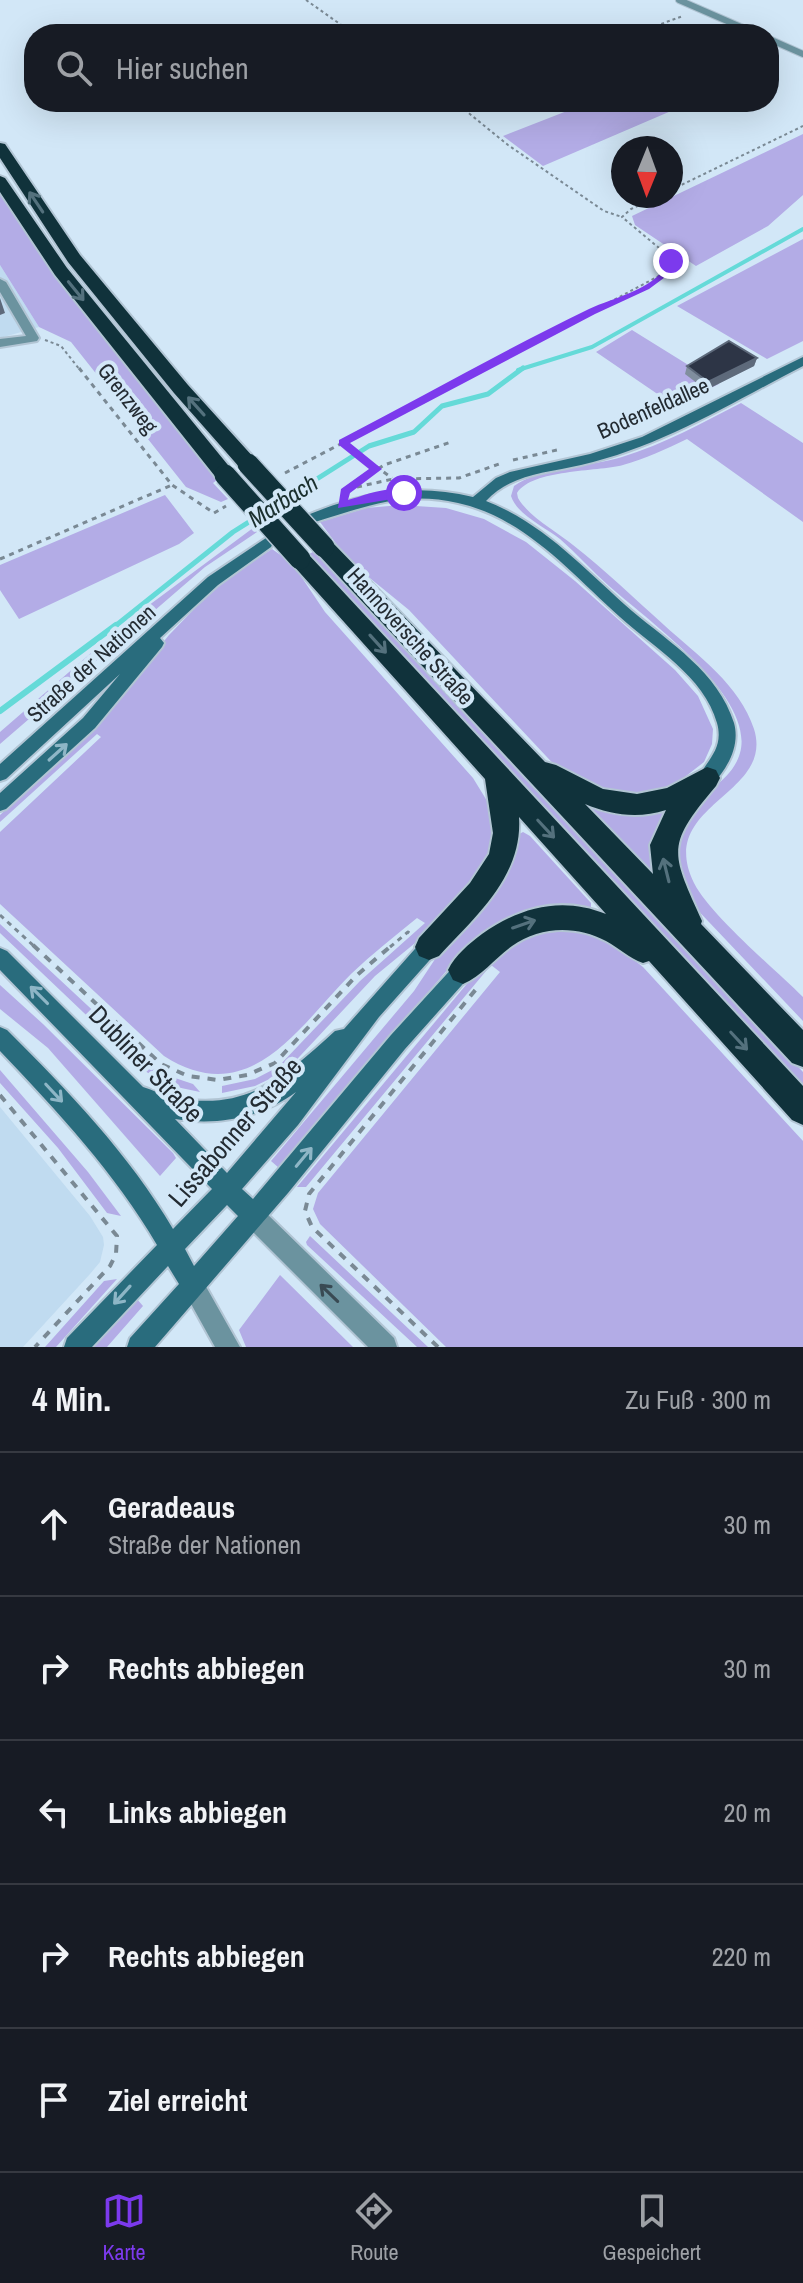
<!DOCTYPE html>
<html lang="de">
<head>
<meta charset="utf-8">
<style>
	:root { --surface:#171b24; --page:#242831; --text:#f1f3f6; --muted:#9ea1a6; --line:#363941; --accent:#7c3aed }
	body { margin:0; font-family:"Archivo Narrow",sans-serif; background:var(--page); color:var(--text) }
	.compass { position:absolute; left:611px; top:136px; width:72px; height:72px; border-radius:50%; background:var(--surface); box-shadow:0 8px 32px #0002; rotate:181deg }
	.stop { position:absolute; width:24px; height:24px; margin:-18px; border:6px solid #7c3aed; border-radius:50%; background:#fff }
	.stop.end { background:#7c3aed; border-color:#fff; box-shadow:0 2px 8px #0008 }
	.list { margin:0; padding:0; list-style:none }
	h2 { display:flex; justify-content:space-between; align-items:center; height:104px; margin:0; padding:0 32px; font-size:34px }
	h2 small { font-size:26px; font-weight:400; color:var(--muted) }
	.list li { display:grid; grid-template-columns:52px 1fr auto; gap:24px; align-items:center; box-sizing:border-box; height:144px; padding:0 32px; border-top:2px solid var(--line) }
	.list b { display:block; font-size:30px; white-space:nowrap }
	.list p { margin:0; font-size:26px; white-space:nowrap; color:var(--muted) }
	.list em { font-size:26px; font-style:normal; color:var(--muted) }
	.icon { flex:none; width:44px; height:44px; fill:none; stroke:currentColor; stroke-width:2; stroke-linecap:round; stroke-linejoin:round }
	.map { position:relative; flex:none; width:803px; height:1347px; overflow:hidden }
	.search { position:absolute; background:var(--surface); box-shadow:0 8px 32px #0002; left:24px; right:24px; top:24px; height:88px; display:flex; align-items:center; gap:20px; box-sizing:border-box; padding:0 28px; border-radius:32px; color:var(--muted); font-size:30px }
	.sheet { height:824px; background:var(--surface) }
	nav { display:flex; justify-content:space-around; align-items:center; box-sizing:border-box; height:112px; border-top:2px solid var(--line); background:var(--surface); font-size:22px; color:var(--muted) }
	nav a { display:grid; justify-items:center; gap:4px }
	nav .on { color:var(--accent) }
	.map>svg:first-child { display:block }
	.built { fill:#c0dbf0 }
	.green { fill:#b3ace6 }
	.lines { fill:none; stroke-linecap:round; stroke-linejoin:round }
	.stream-far2 { stroke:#65dad8; stroke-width:4 }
	.stream-far1 { stroke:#65dad8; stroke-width:5 }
	.stream { stroke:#65dad8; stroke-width:6 }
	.lane-casing { stroke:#b2c5d4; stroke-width:8 }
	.street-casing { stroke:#b2c5d4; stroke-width:4 }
	.secondary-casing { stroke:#b2c5d4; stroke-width:4 }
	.highway-casing { stroke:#b2c5d4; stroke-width:4 }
	.path-far2 { stroke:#7a8994; stroke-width:2; stroke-dasharray:3 3; stroke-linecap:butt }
	.path-far1 { stroke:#7a8994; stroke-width:3; stroke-dasharray:5 5; stroke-linecap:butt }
	.path { stroke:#7a8994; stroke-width:4; stroke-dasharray:8 8; stroke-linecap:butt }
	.lane { stroke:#6b939f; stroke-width:6 }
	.street { fill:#6b939f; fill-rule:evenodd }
	.secondary { fill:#296c7d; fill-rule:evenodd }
	.highway { fill:#10323b; fill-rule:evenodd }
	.highway-bridge-casing { stroke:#b2c5d4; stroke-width:24; stroke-linecap:butt }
	.highway-bridge { stroke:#10323b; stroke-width:21 }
	.wall { fill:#808e9e }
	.shaded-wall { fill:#5e6a7b }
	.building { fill:#2d3546; stroke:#5e6a7b; stroke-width:2 }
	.oneway { stroke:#54717d }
	.oneway2 { stroke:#8eb6c6 }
	.oneway3 { stroke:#394a53 }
	.route { fill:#7c3aed }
	.labels { text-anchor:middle; stroke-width:8; stroke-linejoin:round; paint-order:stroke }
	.street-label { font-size:22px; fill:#232b32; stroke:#d2e7f7 }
	.water-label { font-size:24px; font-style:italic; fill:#1a2f2e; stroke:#d2e7f7 }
	.near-street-label { font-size:26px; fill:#232b32; stroke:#d2e7f7 }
</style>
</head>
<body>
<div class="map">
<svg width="803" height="1347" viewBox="0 0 803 1347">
	<rect width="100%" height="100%" fill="#d2e7f7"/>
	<path class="built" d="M0 265 39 327 0 338Z
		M0 1107 90 1216 103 1237 104 1245 100 1262 90 1274 23 1347H0Z"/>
	<path class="green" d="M590 102H692L543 166 503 136Z
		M803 134V195L768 226 696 266 635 225 632 216Z
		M0 193 53 273 217 480 213 483 228 499 221 502 186 487 71 342 39 327 0 265Z
		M803 239V341L767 359 677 306Z
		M632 330 719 384 675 406 596 352Z
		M741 403 803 443V522L687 439C666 449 645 459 623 465 596 472 533 469 517 493L518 498C529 517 556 531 573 545 605 570 634 598 664 625 697 655 740 685 754 729 775 796 655 804 694 883 711 916 774 968 803 997V1021L689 901 672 852C677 840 681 823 689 812 704 790 732 781 740 753 756 696 647 620 609 586 592 571 577 554 560 539 545 527 517 515 511 496L514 486C540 467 590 467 622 457 664 444 702 423 741 403Z
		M165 495 194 533 179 544 19 619 0 590V565Z
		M401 505 446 508 484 519 526 542 575 581 675 670 698 696 713 729 712 744 704 762 672 787 635 795 611 794 561 772 409 610 349 561 320 522 366 508Z
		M253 528 257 532 205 567 0 744V732L129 620Z
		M272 549 292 563 325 612 473 778 492 809 495 821 489 859 456 901 420 939 375 976 286 1071 255 1086 222 1093V1086L255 1079 278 1067 360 981 425 923 417 918C395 936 372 954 351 974 298 1027 250 1111 164 1056L0 904V832L101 737 97 734 0 822V815L92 730 169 635 201 602 228 578Z
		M315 551 803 1072V1087L309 554Z
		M589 805 661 809 665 812C652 832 652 849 655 872L651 874 585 807Z
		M523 832 530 836 591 903V909L465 949 279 1168 271 1161 414 991 517 835Z
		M0 924 160 1073 193 1084 200 1092 167 1085 145 1071 0 933Z
		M535 929 586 930 620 949 643 967 803 1141V1347H446L320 1224 313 1209 318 1193 500 972 491 965 306 1187H297L486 961Z
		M0 985 43 1024 173 1153 176 1158 160 1176 48 1048 0 1009Z
		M0 1070 88 1172 121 1216 107 1213 58 1148 0 1083Z
		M310 1236 428 1347H417L307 1245 306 1242Z
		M280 1275 353 1347H246L239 1330Z
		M117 1279 56 1347H45L104 1281Z
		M136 1298 143 1306 107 1347H93Z"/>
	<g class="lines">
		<path class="stream-far2" d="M518 370 592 347 803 229"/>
		<path class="stream-far1" d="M114 627 233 532 369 446 414 432 442 406 488 394 523 368"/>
		<path class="stream" d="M0 711 116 625"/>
		<defs>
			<path id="lane" d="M679 0 757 34
				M769 39 803 54"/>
			<path id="street" d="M0 279 6 282 39 338 37 341 0 347V339L26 336 0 292Z
				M253 1205 261 1208 394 1338 397 1347H368L245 1224 242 1216 245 1208Z
				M192 1272 200 1276 240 1347H215L180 1284 184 1276Z"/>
			<path id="secondary" d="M803 357V366C731 403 661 447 581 465 546 473 511 474 486 501 545 524 585 570 632 611 670 643 718 672 734 723 739 741 732 759 721 774 715 782 711 786 701 783L698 778C708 759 724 748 717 723 704 676 654 648 620 617 570 572 525 518 458 503 404 490 365 507 315 522L308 517 310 514C364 492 416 483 473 497L496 478 510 472 590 454 642 437Z
				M266 538 273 543 271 547 218 585 160 638 164 643 162 647 95 728 6 809 0 811V793L83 718 120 674 6 779 0 781V764L208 577Z
				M429 938 436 941 439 947 436 953 379 1017 298 1125 242 1189 253 1199 391 1035 456 964 463 961 470 964 473 970 470 976 405 1049 288 1193 155 1347H127L130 1338 179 1284 168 1266 92 1347H64L67 1338 157 1245C115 1173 57 1111 0 1051V1027L7 1030C68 1091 129 1154 173 1229L212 1189 0 970V948L7 951 143 1087C153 1090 162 1095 172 1097 246 1113 284 1077 335 1031L344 1029 422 941ZM296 1092 227 1173 175 1119C217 1126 261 1118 296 1092ZM227 1205 238 1216 194 1266 185 1249Z"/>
			<path id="highway" d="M0 143 5 144 80 255 188 385 255 459 258 464 255 469H241L174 393 68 262 0 158Z
				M0 176 5 178 67 268 232 470 235 475 232 480H218L55 275 0 192Z
				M324 539 332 542 545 762 556 765 603 789 637 794 667 788 707 767 716 770 720 778 716 786C665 846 671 852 702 921L701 924 803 1030V1067L792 1063 316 552 313 547 316 542ZM585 804C611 815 638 819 666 810L650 845 653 874Z
				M300 551 308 554 803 1086V1125L792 1120 649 961 643 963C629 958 619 948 606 941 576 925 540 926 512 946 495 958 482 976 463 984L453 980 448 970C455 955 469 944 482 934 520 907 562 896 606 914L519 817C523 876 476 916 439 956L429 960 419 956 415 947 419 938 470 883 489 854 493 833 485 779 292 564 289 559 292 554Z"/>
		</defs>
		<use href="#lane" class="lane-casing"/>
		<use href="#street" class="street-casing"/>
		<use href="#secondary" class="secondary-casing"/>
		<use href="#highway" class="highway-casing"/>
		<path class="path-far2" d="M306 0 354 34
			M633 34 683 16
			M455 102 508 145 604 211 622 217
			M671 190 803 126
			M45 340 61 346 80 370
			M482 370 672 269 665 253 622 217 631 209 659 196"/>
		<path class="path-far1" d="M79 368 172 485 214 513 226 506
			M343 443 392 478
			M513 460 557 450
			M285 473 486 368
			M357 487 393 479 459 478 502 463
			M345 491 384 465 451 442
			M0 559 172 485
			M0 915 35 947
			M390 947 408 932 412 935"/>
		<path class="path" d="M33 945 161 1064 188 1076 218 1080 247 1075 275 1063 356 976 392 945
			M0 1095 117 1236 116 1254 110 1266 35 1347
			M438 1347 312 1227 305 1211 309 1194 477 988"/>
		<use href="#lane" class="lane"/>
		<use href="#street" class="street"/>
		<use href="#secondary" class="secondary"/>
		<use href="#highway" class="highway"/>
		<defs>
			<path id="highway-bridge" d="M248 464 324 547
				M225 475 300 559"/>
		</defs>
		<use href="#highway-bridge" class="highway-bridge-casing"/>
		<use href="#highway-bridge" class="highway-bridge"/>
	</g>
	<path class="wall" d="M757 358 754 366 706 390 685 374 687 366Z"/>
	<path class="shaded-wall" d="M0 298 5 313 0 315Z
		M757 358 754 366 706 390 708 382Z"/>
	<path class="building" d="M729 341 757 358 708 382 687 366Z"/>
	<defs><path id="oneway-shaft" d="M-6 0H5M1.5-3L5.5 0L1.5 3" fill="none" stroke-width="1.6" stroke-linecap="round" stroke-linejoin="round" transform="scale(2)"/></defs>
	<g class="oneway">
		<use href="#oneway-shaft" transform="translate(36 202) rotate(-124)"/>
		<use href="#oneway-shaft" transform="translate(76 291) rotate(51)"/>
		<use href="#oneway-shaft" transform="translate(196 406) rotate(-132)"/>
		<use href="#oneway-shaft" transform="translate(378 644) rotate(48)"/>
		<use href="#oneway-shaft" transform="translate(546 829) rotate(47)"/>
		<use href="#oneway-shaft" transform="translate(666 870) rotate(-104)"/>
		<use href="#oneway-shaft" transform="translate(524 924) rotate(-19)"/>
		<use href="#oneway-shaft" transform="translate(739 1041) rotate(47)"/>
	</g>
	<g class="oneway2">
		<use href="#oneway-shaft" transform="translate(58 752) rotate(-42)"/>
		<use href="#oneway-shaft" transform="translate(39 995) rotate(-135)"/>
		<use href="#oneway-shaft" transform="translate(54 1093) rotate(47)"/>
		<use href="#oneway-shaft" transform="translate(304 1157) rotate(-50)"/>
		<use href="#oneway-shaft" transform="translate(122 1295) rotate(132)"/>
	</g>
	<use class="oneway3" href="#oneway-shaft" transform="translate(329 1293) rotate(-136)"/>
	<path class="route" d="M668 259H674L676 269 649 289 595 314 350 443 382 469 350 493 348 500C365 495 394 483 409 493L404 497 338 508 341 489 369 469 339 445V440C422 397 504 350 589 309 612 298 663 287 668 259Z"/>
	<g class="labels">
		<g class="street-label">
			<text transform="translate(128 398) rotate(52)" y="8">Grenzweg</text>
			<text transform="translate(653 408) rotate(-24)" y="8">Bodenfeldallee</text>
			<text transform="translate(411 636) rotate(48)" y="8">Hannoversche Straße</text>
			<text transform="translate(91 663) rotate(-42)" y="8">Straße der Nationen</text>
		</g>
		<g class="water-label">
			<text transform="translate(283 501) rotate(-32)" y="8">Marbach</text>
		</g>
		<g class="near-street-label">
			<text transform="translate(146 1064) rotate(46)" y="9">Dubliner Straße</text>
			<text transform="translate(235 1132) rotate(-49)" y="9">Lissabonner Straße</text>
		</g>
	</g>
</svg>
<svg class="compass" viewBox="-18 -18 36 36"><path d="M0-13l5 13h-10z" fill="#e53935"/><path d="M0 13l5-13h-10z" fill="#9ea1a6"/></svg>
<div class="stop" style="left:404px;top:493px"></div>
<div class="stop end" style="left:671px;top:261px"></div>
<div class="search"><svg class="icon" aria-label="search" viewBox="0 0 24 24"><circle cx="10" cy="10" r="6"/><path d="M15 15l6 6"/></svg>Hier suchen</div>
</div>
<section class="sheet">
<h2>4 Min.<small>Zu Fuß · 300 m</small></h2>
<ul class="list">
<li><svg class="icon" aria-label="ahead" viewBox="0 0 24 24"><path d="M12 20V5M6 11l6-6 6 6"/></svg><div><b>Geradeaus</b><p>Straße der Nationen</p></div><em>30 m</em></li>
<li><svg class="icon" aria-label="right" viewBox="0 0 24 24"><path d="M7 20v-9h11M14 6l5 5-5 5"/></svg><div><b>Rechts abbiegen</b></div><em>30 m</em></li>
<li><svg class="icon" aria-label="left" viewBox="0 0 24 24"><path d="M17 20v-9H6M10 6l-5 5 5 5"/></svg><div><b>Links abbiegen</b></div><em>20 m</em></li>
<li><svg class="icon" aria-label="right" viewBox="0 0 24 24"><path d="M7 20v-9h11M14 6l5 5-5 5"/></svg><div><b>Rechts abbiegen</b></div><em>220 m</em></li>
<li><svg class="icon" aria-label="arrive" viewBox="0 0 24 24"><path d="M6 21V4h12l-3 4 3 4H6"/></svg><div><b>Ziel erreicht</b></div></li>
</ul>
</section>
<nav>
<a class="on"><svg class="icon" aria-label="map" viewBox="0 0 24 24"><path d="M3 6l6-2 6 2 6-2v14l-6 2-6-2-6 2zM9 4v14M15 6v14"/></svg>Karte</a>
<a><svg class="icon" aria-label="directions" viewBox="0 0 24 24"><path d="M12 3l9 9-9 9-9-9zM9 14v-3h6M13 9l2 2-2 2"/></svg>Route</a>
<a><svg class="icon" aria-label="saved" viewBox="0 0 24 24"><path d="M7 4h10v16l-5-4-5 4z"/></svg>Gespeichert</a>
</nav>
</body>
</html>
